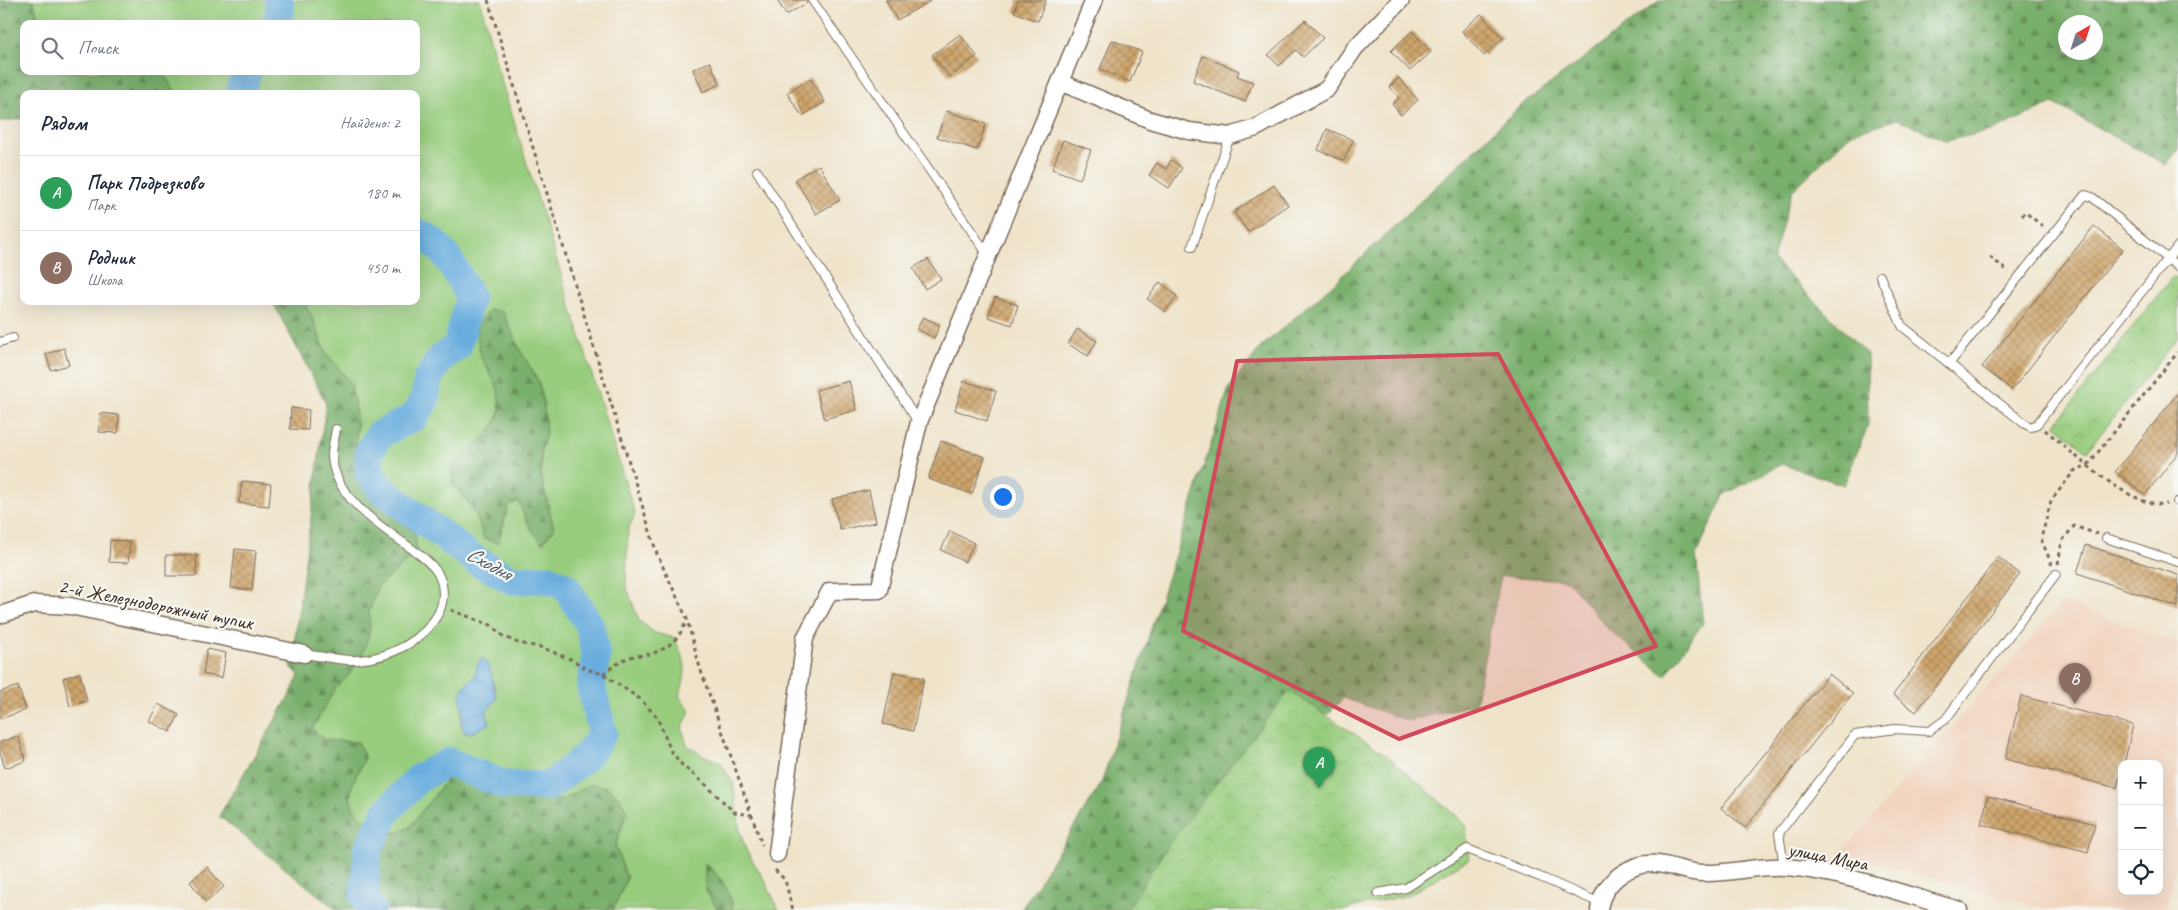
<!DOCTYPE html>
<html lang="ru">
<head>
<meta charset="utf-8">
<style>
	:root { --surface:#fff; --page:#f2f2f3; --text:#1f2937; --muted:#747a83; --line:#e0e1e3; --accent:#0f766e }
	body { margin:0; font-family:Caveat,sans-serif; background:var(--page); color:var(--text) }
	.controls { position:absolute; right:15px; bottom:15px; display:grid; overflow:hidden; border-radius:10px; box-shadow:0 5px 20px #0002 }
	.controls button { width:45px; height:45px; display:grid; place-items:center; padding:0; border:0; border-bottom:1px solid var(--line); background:var(--surface); color:var(--text); font:25px sans-serif }
	.compass { position:absolute; left:2058px; top:15px; width:45px; height:45px; border-radius:50%; background:var(--surface); box-shadow:0 5px 20px #0002; rotate:39deg }
	.you { position:absolute; left:1002px; top:496px; width:18px; height:18px; margin:-12px; border:4px solid #fff; border-radius:50%; background:#1a73e8; box-shadow:0 0 0 8px #1a73e833 }
	.badge { display:grid; place-items:center; width:32px; height:32px; border-radius:50%; background:var(--accent); color:#fff; font-size:16px; font-weight:700 }
	.pin { position:absolute; translate:-50% -41px; filter:drop-shadow(0 1px 2px #0008) }
	.pin::after { content:''; position:absolute; top:26px; width:18px; height:15px; background:inherit; clip-path:polygon(0 0,100% 0,50% 100%) }
	.list { margin:0; padding:0; list-style:none }
	h2 { display:flex; justify-content:space-between; align-items:center; height:65px; margin:0; padding:0 20px; font-size:21px }
	h2 small { font-size:16px; font-weight:400; color:var(--muted) }
	.list li { display:grid; grid-template-columns:32px 1fr auto; gap:15px; align-items:center; box-sizing:border-box; height:75px; padding:0 20px; border-top:1px solid var(--line) }
	.list b { display:block; font-size:19px; white-space:nowrap }
	.list p { margin:0; font-size:16px; white-space:nowrap; color:var(--muted) }
	.list em { font-size:16px; font-style:normal; color:var(--muted) }
	.icon { flex:none; width:28px; height:28px; fill:none; stroke:currentColor; stroke-width:2; stroke-linecap:round; stroke-linejoin:round }
	.map { position:relative; flex:none; width:2178px; height:910px; overflow:hidden }
	.search { position:absolute; background:var(--surface); box-shadow:0 5px 20px #0002; left:20px; top:20px; width:400px; height:55px; display:flex; align-items:center; gap:12px; box-sizing:border-box; padding:0 18px; border-radius:10px; color:var(--muted); font-size:19px }
	.panel { position:absolute; background:var(--surface); box-shadow:0 5px 20px #0002; left:20px; top:90px; width:400px; height:215px; border-radius:10px }
	.map>svg:first-child { display:block }
	.built { fill:#f2d4be; fill-rule:evenodd }
	.grass { fill:#98cd7e; stroke:#6a7c4e; fill-rule:evenodd }
	.forest { fill:url(#forest-firs); stroke:#5a6d46; fill-rule:evenodd }
	.park { fill:url(#park-crowns); stroke:#6a7c4e }
	.water { fill:url(#water-ripples); stroke:#526c7e }
	.lines { fill:none; stroke-linecap:round; stroke-linejoin:round }
	.river { stroke:#69adde; stroke-width:29 }
	.building { fill:url(#building-cross-hatch) }
	.service-casing { stroke:#7a6b5a; stroke-width:10 }
	.minor-casing { stroke:#7a6b5a; stroke-width:19 }
	.path { stroke:#7a6b5a; stroke-width:3; stroke-dasharray:4 4; stroke-linecap:butt }
	.service { stroke:#fff; stroke-width:8 }
	.minor { stroke:#fff; stroke-width:16 }
	.marked { fill:#d1495b; fill-opacity:0.2; stroke:#d1495b; stroke-width:4; stroke-linejoin:round }
	.labels { text-anchor:middle; stroke-width:4.5; stroke-linejoin:round; paint-order:stroke }
	.street-label { font-size:20px; fill:#3b2a1e; stroke:#f6f6f2 }
	.water-label { font-size:21px; font-style:italic; fill:#4b5861; stroke:#f6f6f2 }
</style>
</head>
<body>
<div class="map">
<svg width="2178" height="910" viewBox="0 0 2178 910">
	<defs>
		<pattern id="forest-firs" width="22" height="20" patternUnits="userSpaceOnUse" patternTransform="scale(1.25)"><rect width="22" height="20" fill="#7ab06d"/><path d="M5 1l3.5 6h-7zM16 11l3.5 6h-7z" fill="#658f59"/></pattern>
		<pattern id="park-crowns" width="20" height="18" patternUnits="userSpaceOnUse" patternTransform="scale(1.25)"><rect width="20" height="18" fill="#98cd7e"/><path d="M2 6a3 3 0 1 1 6 0M12 15a3 3 0 1 1 6 0" fill="none" stroke="#84b06c"/></pattern>
		<pattern id="water-ripples" width="26" height="14" patternUnits="userSpaceOnUse" patternTransform="scale(1.25)"><rect width="26" height="14" fill="#69adde"/><path d="M2 4q2-2 4 0t4 0M15 11q2-2 4 0t4 0" fill="none" stroke="#588db3"/></pattern>
		<pattern id="building-cross-hatch" width="8" height="8" patternUnits="userSpaceOnUse" patternTransform="scale(1.25)"><rect width="8" height="8" fill="#cfa56c"/><path d="M0 0l8 8M0 8l8-8" fill="none" stroke="#a98758"/></pattern>
	</defs>
	<rect width="100%" height="100%" fill="#f6f6f2"/>
	<filter id="ink" filterUnits="userSpaceOnUse"><feTurbulence type="fractalNoise" baseFrequency=".02" numOctaves="2"/><feDisplacementMap in="SourceGraphic" scale="10" xChannelSelector="R" yChannelSelector="G"/><feConvolveMatrix kernelMatrix="1 2 1 2 8 2 1 2 1" color-interpolation-filters="sRGB"/></filter>
	<filter id="wash" filterUnits="userSpaceOnUse"><feTurbulence type="fractalNoise" baseFrequency=".0096" numOctaves="4" result="noise"/><feDisplacementMap in="SourceGraphic" scale="20" xChannelSelector="R" yChannelSelector="G"/><feGaussianBlur stdDeviation="1.12" result="paint"/><feColorMatrix in="noise" values="0 0 0 0 0 0 0 0 0 0 0 0 0 0 0 0 0 1.4 0 .05"/><feComposite in="paint" operator="in"/></filter>
	<g filter="url(#wash)">
		<rect width="100%" height="100%" fill="#efe4ca"/>
		<path class="built" d="M2063 602 2178 643V858L2167 910H2054L1839 854ZM2122 764H2159V891H2122Z"/>
		<path class="grass" d="M33 0H480L498 70 635 514 628 530 626 585 639 621 655 633 674 638C686 662 689 669 679 696L690 711 682 728 687 745 702 755 720 762 733 782 740 832 746 850 765 881 779 910H733C730 890 721 877 705 864V889L718 910H613L627 878 615 846 627 812 591 784 562 800 511 797 451 774 409 828 392 833C374 825 346 816 351 790 353 779 361 767 365 758L358 742 325 740 312 729 335 689 348 676 370 630 369 612 377 587 417 552 392 514 367 494 355 458 357 424 351 383 325 352 312 317 303 301H416V94H177L161 71H416V24H122L120 19 118 24H40ZM503 312 521 352 538 380 544 405 546 435 541 450V476L554 529 543 543 530 528 518 501 508 506 503 527 484 539C478 517 471 501 453 486L452 466C475 444 510 425 498 388 494 378 486 367 481 357ZM482 657 493 681 497 698 486 712 490 723 474 732 461 724 464 687 476 674 477 665Z"/>
		<path class="forest" d="M0 0H33L40 24H24V71H161L177 94H24V118L0 122Z
			M1660 0H2178V149L2166 165 2053 103 1994 130 1946 141 1897 119 1852 133 1792 191 1773 259 1867 354 1868 425 1844 485 1782 464 1724 495 1696 555 1703 623 1665 676 1610 631 1567 580 1501 576 1475 704 1408 721 1344 698 1298 744 1302 910H1021L1101 784 1229 388 1261 347 1337 281 1517 109ZM2066 22H2096V52H2066Z
			M272 301H303L312 317 325 352 351 383 357 424 355 458 367 494 415 533 417 552 377 587 369 612 370 630 362 657 348 676 335 689 312 729 325 740 358 742 365 758C361 767 353 779 351 790 346 816 374 825 392 833L409 828 451 774 512 797 562 800 591 784 607 787 620 798 627 812 615 846 627 878 613 910H337L219 816 290 695 299 675 291 667 326 403Z
			M489 310 503 312 521 352 538 380 544 405 546 435 541 450V476L554 529 542 543 530 528 518 501 508 506 498 543 484 539C478 517 471 501 453 486L452 466 489 434 500 413 498 389 481 357 475 325Z
			M705 863C721 877 730 889 733 910H718L705 889Z"/>
		<path class="park" d="M2172 277 2178 281V337L2087 451 2055 425Z
			M1289 691 1385 754 1465 823 1469 859 1408 895 1350 908 1349 910H1127L1168 845Z"/>
		<path class="water" d="M482 657C494 669 491 683 497 698L486 712 490 723 474 732 465 733 461 724 463 714 460 696 464 687 476 674 477 665Z"/>
		<g class="lines">
			<path class="river" d="M277 24 280 12 279 0
				M244 94 241 88 248 71
				M371 910 364 897 368 849 387 811 419 778 449 762 505 785 549 786 587 756 603 733 591 687 596 656 590 626 566 587 549 579 512 580 477 561 382 490 369 473V452L380 434 414 417 425 400 428 378 442 357 457 347 470 297C456 272 444 243 416 232"/>
		</g>
		<g id="blocks">
			<path class="building" d="M777 0H806L807 3 786 15Z
				M886 0H932L897 20Z
				M1018 0H1046L1038 21 1014 12Z
				M1481 14 1503 38 1484 56 1462 31Z
				M1305 20 1323 38 1303 57 1296 50 1279 66 1268 55Z
				M1412 31 1431 52 1410 71 1391 51Z
				M960 34 977 56 950 77 932 55Z
				M1112 40 1142 52 1130 82 1100 69Z
				M1203 56 1239 71 1237 76 1253 82 1245 102 1193 81Z
				M710 62 720 84 703 92 693 69Z
				M810 78 825 102 802 116 787 93Z
				M1399 78 1418 100 1401 115 1392 104 1399 98 1389 87Z
				M946 111 986 124 977 150 937 137Z
				M1327 129 1353 140 1344 161 1318 150Z
				M1063 140 1091 150 1080 179 1052 169Z
				M1171 160 1182 168 1169 188 1149 175 1157 163 1166 169Z
				M819 165 840 200 816 214 795 179Z
				M1274 185 1288 205 1248 232 1234 212Z
				M2094 226 2123 249 2012 390 1982 367Z
				M928 259 941 279 925 289 913 268Z
				M1160 282 1177 296 1165 312 1147 299Z
				M995 297 1018 305 1012 325 988 317Z
				M923 317 940 325 934 338 917 329Z
				M1077 329 1097 341 1088 356 1068 344Z
				M64 348 69 365 51 370 46 354Z
				M849 381 857 410 824 419 816 390Z
				M964 381 996 391 987 421 955 410Z
				M2178 393V453L2145 495 2115 472Z
				M291 408 309 410 308 430 290 429Z
				M100 413 119 415 118 433 99 432Z
				M941 441 985 457 972 494 928 479Z
				M242 481 271 484 269 506 239 503Z
				M869 490 876 522 840 530 832 499Z
				M950 531 974 543 965 562 941 550Z
				M110 540 130 542 128 563 109 562Z
				M2086 545 2178 575V607L2077 573Z
				M235 549 256 551 252 590 231 588Z
				M166 555H197L196 576H166Z
				M1998 557 2020 574 1916 712 1893 695Z
				M207 649 226 653 222 678 203 674Z
				M894 672 924 678 913 731 883 724Z
				M80 673 87 701 70 706 63 678Z
				M1829 674 1853 693 1745 828 1721 808Z
				M18 686 26 710 0 719V692Z
				M2021 696 2133 725 2124 764H2122L2117 788 2005 759Z
				M158 704 179 715 170 732 149 721Z
				M18 736 26 761 5 768 0 752V742Z
				M1988 796 2095 824 2088 852 1981 824Z
				M207 867 224 887 206 902 190 882Z"/>
		</g>
	</g>
	<g filter="url(#ink)">
		<use href="#blocks" fill-opacity="0" stroke="#7a6b5a" stroke-width="1"/>
		<g class="lines">
			<defs>
				<path id="service" d="M812 0 988 255
					M757 171 918 422
					M1192 247 1230 136
					M1880 276 1902 326 2025 424 2031 427 2037 424 2178 246
					M0 342 13 338
					M1949 364 2085 195 2092 197 2178 267
					M2177 502H2178
					M2106 538 2178 562
					M304 654C321 656 340 661 357 660 390 658 424 641 439 612 445 599 444 584 437 572 429 560 416 552 405 544 376 523 334 496 332 456 332 447 335 437 336 429
					M1784 867 1779 833 1855 735 1895 729 1929 731 1945 720 2056 574
					M1378 893 1406 888 1467 849 1540 877 1600 903"/>
				<path id="minor" d="M1060 82 1150 120 1189 131 1230 136 1256 128 1327 89 1355 48 1401 0
					M0 615 34 604 70 606 304 654
					M777 854 805 638 830 591 879 590 919 422 1094 0
					M1599 910C1602 882 1631 861 1658 864 1673 866 1688 873 1703 873 1730 874 1759 865 1786 867 1845 872 1902 894 1959 910"/>
			</defs>
			<use href="#service" class="service-casing"/>
			<use href="#minor" class="minor-casing"/>
			<path class="path" d="M488 0 657 554 687 619 700 668 762 845
				M2022 216 2025 212 2046 229
				M1990 257 2009 272
				M2045 430C2074 453 2130 509 2167 504
				M2058 564 2062 541 2074 526 2097 534
				M2052 565 2041 539 2051 501 2074 471 2088 465 2178 352
				M451 610 491 625 503 636 518 643 540 647 573 660 586 669 603 674 640 699 657 717 671 751 682 765 704 783 734 812 751 815
				M603 674C613 667 622 659 634 656 637 655 641 656 645 655 667 651 680 639 687 619
				M775 870 785 880 793 910"/>
			<use href="#service" class="service"/>
			<use href="#minor" class="minor"/>
		</g>
	</g>
	<path class="marked" d="M1498 354 1656 646 1399 739 1183 631 1237 361Z"/>
	<g class="labels">
		<g class="street-label">
			<text transform="translate(156 604) rotate(11)" y="7">2-й Железнодорожный тупик</text>
			<text transform="translate(1828 856) rotate(11)" y="7">улица Мира</text>
		</g>
		<g class="water-label">
			<text transform="translate(489 563) rotate(29)" y="7">Сходня</text>
		</g>
	</g>
</svg>
<div class="controls">
<button>+</button>
<button>−</button>
<button><svg class="icon" aria-label="locate" viewBox="0 0 24 24"><circle cx="12" cy="12" r="6"/><path d="M12 2v4M12 18v4M2 12h4M18 12h4"/></svg></button>
</div>
<svg class="compass" viewBox="-18 -18 36 36"><path d="M0-13l5 13h-10z" fill="#e53935"/><path d="M0 13l5-13h-10z" fill="#747a83"/></svg>
<div class="you"></div>
<div class="pin badge" style="left:1319px;top:788px;background:#2e9e5b">A</div>
<div class="pin badge" style="left:2075px;top:704px;background:#8d6e63">B</div>
<div class="search"><svg class="icon" aria-label="search" viewBox="0 0 24 24"><circle cx="10" cy="10" r="6"/><path d="M15 15l6 6"/></svg>Поиск</div>
<section class="panel">
<h2>Рядом<small>Найдено: 2</small></h2>
<ul class="list">
<li><span class="badge" style="background:#2e9e5b">A</span><div><b>Парк Подрезково</b><p>Парк</p></div><em>180 m</em></li>
<li><span class="badge" style="background:#8d6e63">B</span><div><b>Родник</b><p>Школа</p></div><em>450 m</em></li>
</ul>
</section>
</div>
</body>
</html>
